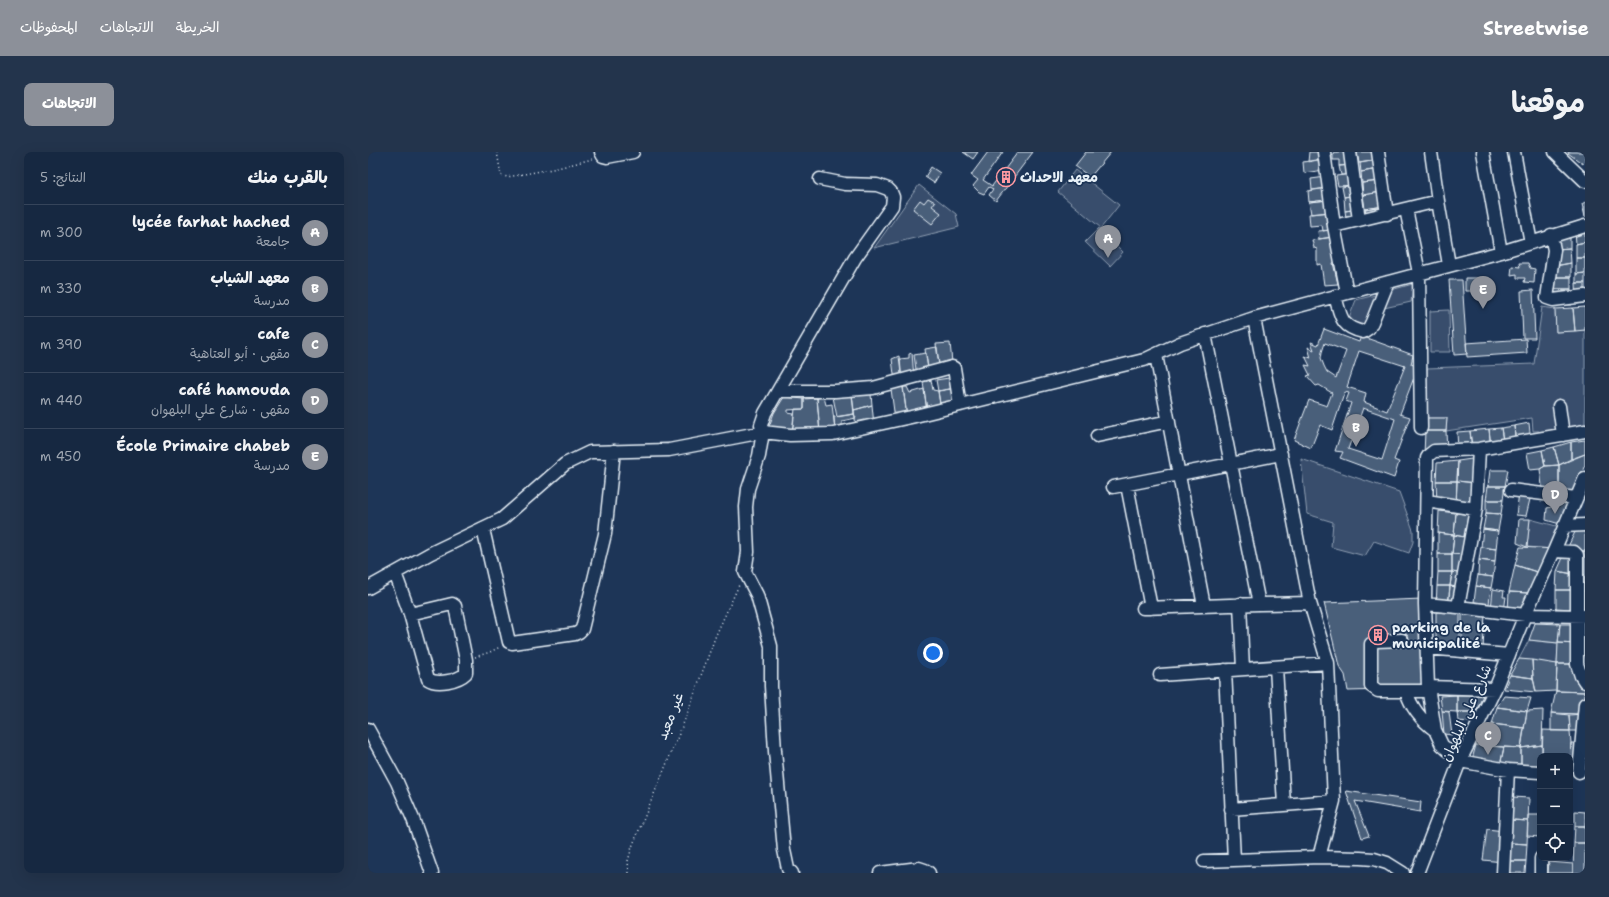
<!DOCTYPE html>
<html lang="ar">
<head>
<meta charset="utf-8">
<style>
	:root { --surface:#162841; --page:#23344c; --text:#f1f3f6; --muted:#9ea6b1; --line:#35445a; --accent:#8c9099 }
	body { margin:0; font-family:"Shantell Sans","Playpen Sans Arabic",sans-serif; background:var(--page); color:var(--text); direction:rtl }
	.controls { position:absolute; right:12px; bottom:12px; display:grid; overflow:hidden; border-radius:8px; box-shadow:0 4px 16px #0002 }
	.controls button { width:36px; height:36px; display:grid; place-items:center; padding:0; border:0; border-bottom:1px solid var(--line); background:var(--surface); color:var(--text); font:20px sans-serif }
	.you { position:absolute; left:565px; top:501px; width:14px; height:14px; margin:-10px; border:3px solid #fff; border-radius:50%; background:#1a73e8; box-shadow:0 0 0 6px #1a73e833 }
	.badge { display:grid; place-items:center; width:26px; height:26px; border-radius:50%; background:var(--accent); color:#fff; font-size:13px; font-weight:700 }
	.pin { position:absolute; translate:-50% -33px; filter:drop-shadow(0 1px 2px #0008) }
	.pin::after { content:''; position:absolute; top:21px; width:14px; height:12px; background:inherit; clip-path:polygon(0 0,100% 0,50% 100%) }
	.list { margin:0; padding:0; list-style:none }
	h2 { display:flex; justify-content:space-between; align-items:center; height:52px; margin:0; padding:0 16px; font-size:17px }
	h2 small { font-size:13px; font-weight:400; color:var(--muted) }
	.list li { display:grid; grid-template-columns:26px 1fr auto; gap:12px; align-items:center; box-sizing:border-box; height:56px; padding:0 16px; border-top:1px solid var(--line) }
	.list b { display:block; font-size:15px; white-space:nowrap }
	.list p { margin:0; font-size:13px; white-space:nowrap; color:var(--muted) }
	.list em { font-size:13px; font-style:normal; color:var(--muted) }
	.icon { flex:none; width:22px; height:22px; fill:none; stroke:currentColor; stroke-width:2; stroke-linecap:round; stroke-linejoin:round }
	.map { position:relative; flex:none; width:1217px; height:721px; overflow:hidden; direction:ltr; border-radius:8px }
	header { display:flex; align-items:center; gap:24px; box-sizing:border-box; height:56px; padding:0 20px; background:var(--accent); color:#fff }
	header strong { font-size:19px }
	nav { display:flex; gap:22px; margin-inline-start:auto; font-size:14px }
	.intro { display:flex; align-items:center; justify-content:space-between; box-sizing:border-box; height:96px; padding:0 24px }
	h1 { margin:0; font-size:28px }
	.button { padding:10px 18px; border-radius:8px; background:var(--accent); color:#fff; font-size:14px; font-weight:700 }
	main { display:flex; gap:24px; padding:0 24px }
	aside { flex:1; background:var(--surface); border-radius:8px; box-shadow:0 4px 16px #0002 }
	.map>svg:first-child { display:block }
	.green { fill:#374d6c; stroke:#909fb2 }
	.building { fill:#495e7a; stroke:#e8f1f8; fill-rule:evenodd }
	.lines { fill:none; stroke-linecap:round; stroke-linejoin:round }
	.minor-casing { stroke:#e8f1f8; stroke-width:15 }
	.path { stroke:#e8f1f8; stroke-width:1.5; stroke-dasharray:1 3; stroke-linecap:butt }
	.minor { stroke:#1d3557; stroke-width:12 }
	.labels { text-anchor:middle; stroke-width:3.5; stroke-linejoin:round; paint-order:stroke }
	.poi-label { font-size:14px; font-weight:bold; fill:#e8f1f8; stroke:#1d3557; text-anchor:start }
	.street-label { font-size:14px; fill:#e8f1f8; stroke:#1d3557 }
</style>
</head>
<body>
<header>
<strong>Streetwise</strong>
<nav><a>الخريطة</a><a>الاتجاهات</a><a>المحفوظات</a></nav>
</header>
<div class="intro"><h1>موقعنا</h1><a class="button">الاتجاهات</a></div>
<main>
<div class="map">
<svg width="1217" height="721" viewBox="0 0 1217 721">
	<rect width="100%" height="100%" fill="#1d3557"/>
	<filter id="ink" filterUnits="userSpaceOnUse"><feTurbulence type="fractalNoise" baseFrequency=".025" numOctaves="2"/><feDisplacementMap in="SourceGraphic" scale="8" xChannelSelector="R" yChannelSelector="G"/><feConvolveMatrix kernelMatrix="1 2 1 2 8 2 1 2 1" color-interpolation-filters="sRGB"/></filter>
	<g filter="url(#ink)">
		<path class="green" d="M707 18 751 53 733 76 690 40Z
			M551 33 588 62 591 75 506 96Z
			M731 76 755 100 742 114 717 90Z
			M1045 132 1043 150 1016 156 1023 138Z
			M1011 142 996 174 980 168 988 148Z
			M1174 155 1187 157 1188 180 1217 178V278L1171 286V279H1165L1164 266 1078 279 1079 266H1058L1059 216 1166 212Z
			M1081 158 1082 200H1062V159Z
			M933 307 1031 340 1045 378V390L1041 401 1006 389 997 404 963 395 965 370 939 362Z
			M1162 367 1192 375 1186 397 1159 395Z
			M1161 488 1190 491 1189 512 1151 507Z"/>
		<path class="building" d="M595 0H610L605 7Z
			M620 0H635L615 28 624 34 650 0H665L628 49 621 43 625 37 621 35 616 42 611 40 605 34 610 28 603 23Z
			M718 0H743L722 25 707 14Z
			M941 0H953L954 7 940 10Z
			M970 0H982L984 13 971 14V8H965V1Z
			M989 0H1008L1009 8 991 11Z
			M1200 0H1217V7L1215 12 1200 1Z
			M954 7 956 18 936 21 935 10Z
			M1009 8 1010 17 993 20 992 11Z
			M984 13 985 22 973 23 971 14Z
			M563 15 572 21 566 31 557 25Z
			M1010 17 1012 29 994 31 993 20Z
			M985 22 986 33 970 34 968 24Z
			M958 25 959 36 944 38 943 27Z
			M1012 29 1013 40 995 43 994 31Z
			M986 33 988 43 976 45 974 35Z
			M959 36 960 48 941 50 940 39Z
			M1013 40 1016 54 997 57 995 43Z
			M988 43 990 57 977 59 976 45Z
			M560 46 567 50 564 54 573 61 564 72 545 57 552 48 556 51Z
			M960 48 963 60 943 62 941 50Z
			M1217 50V65L1214 52Z
			M1016 54 999 68 997 57Z
			M990 57 979 72 977 59Z
			M963 60 961 78 955 79 954 73 942 74 941 62Z
			M964 78 965 85 951 87 950 79Z
			M1217 78V90L1208 92 1207 79Z
			M1202 83V96L1189 97 1188 84Z
			M965 85 969 109 965 111 970 132 956 133 953 112 949 113V97L946 96 944 88Z
			M1217 90V106H1208V92Z
			M1202 96 1203 111 1187 114 1189 97Z
			M1208 106H1217V121L1208 122Z
			M1151 111H1160L1162 116 1167 117 1166 131 1156 130 1157 126H1149V122L1143 123 1144 114 1152 115Z
			M1203 111V125H1186L1187 114Z
			M1217 121V131H1208V122Z
			M1186 125H1203V137H1186Z
			M1097 126H1109V139H1097Z
			M1109 126H1121L1122 138 1109 139Z
			M1081 128H1094L1099 202 1086 203Z
			M1208 131H1217V151L1209 152Z
			M1186 137H1203L1204 153H1185Z
			M1165 138 1167 186H1155L1153 139Z
			M1217 155V178L1207 179 1205 156Z
			M1205 156 1207 179 1188 180 1187 157Z
			M956 177 991 190 993 184 1045 203 1043 212 1050 215 1032 262 1042 265 1026 308 1031 310 1026 326 972 306 975 300 967 299 983 251 978 249 981 241 977 240 975 245 964 278 952 273 943 296 926 288 941 248 959 254 964 241 951 233 948 234 939 224 942 223 937 213 942 214 937 204 943 206 940 195 946 198 943 190 950 193ZM957 191 978 199 968 226 959 220 956 214 953 206 954 200ZM991 199 1037 214 1019 259 996 250 998 241 979 235ZM995 256 1027 267 1014 308 980 297Z
			M1158 187 1159 201 1099 205 1098 191Z
			M582 191 585 220 572 221 568 192Z
			M569 195 572 221 561 224 557 197Z
			M544 201 546 226 534 230 532 207 541 206V202Z
			M558 201 561 224 549 225 546 203Z
			M531 204 534 230H527L524 207Z
			M587 225 588 236 570 239 568 228Z
			M563 228 565 238 570 239 572 252 559 259 555 230Z
			M535 235H539L542 241 556 237 559 259 539 265Z
			M535 235 539 265 527 267 523 237Z
			M588 236 591 248 572 252 570 239Z
			M503 242 504 253 486 258 484 243Z
			M484 243 486 262 469 265 465 245Z
			M416 245 436 247V257L420 258V261L426 262 424 282 400 277 406 261Z
			M456 245 458 253 464 252 467 278 452 281 449 246Z
			M449 246 452 281 424 282 427 257H436V247Z
			M504 253 506 273 488 275 486 258Z
			M486 262 488 266 474 269V276L467 278 466 265Z
			M1058 266H1079L1078 279H1057Z
			M1161 271 1163 290 1148 293 1146 274Z
			M1146 274 1148 293 1136 295 1133 276Z
			M1133 276 1136 295 1123 296 1121 277Z
			M1121 277 1123 296H1104L1102 279Z
			M1057 279H1078L1079 299 1056 303Z
			M1102 279 1104 296 1090 298 1089 280Z
			M1217 288V302L1203 307V290Z
			M1203 290V307L1191 313 1186 295Z
			M1186 295 1191 313 1177 314 1174 298Z
			M1174 298 1177 314 1172 317 1162 318 1159 301Z
			M1217 302V313L1201 348 1191 345V313Z
			M1110 306 1108 331 1089 329 1090 309Z
			M1090 309 1089 329H1068L1069 311Z
			M1191 313V345L1175 342 1172 317 1177 314Z
			M1122 318H1140L1137 334H1120Z
			M1068 329H1089L1088 354 1069 351Z
			M1089 329 1108 331 1105 355 1088 354Z
			M1120 334H1137L1135 348H1118Z
			M1151 341 1163 343 1158 364 1148 363Z
			M1185 347 1201 348 1192 372 1178 368 1179 356 1183 355Z
			M1118 348H1135L1133 362 1118 361Z
			M1071 359 1088 361 1086 383 1070 381Z
			M1088 361 1105 363 1102 386 1086 383Z
			M1118 361 1133 362 1130 379 1115 377Z
			M1151 367H1162L1159 395 1149 391Z
			M1115 377 1130 379 1128 397 1113 395Z
			M1217 378V399H1198L1207 380Z
			M1070 381 1086 383 1084 402H1070Z
			M1086 383 1102 386 1099 403 1084 402Z
			M1113 395 1128 397 1127 410 1111 408Z
			M1152 395 1186 397 1175 422 1147 413Z
			M1198 399H1211L1205 422 1189 419Z
			M1211 399H1217V423L1212 422Z
			M1070 402H1084V420H1070Z
			M1084 402 1099 403 1096 422 1084 420Z
			M1111 408 1127 410 1125 425 1110 423Z
			M1147 413 1175 422 1161 441 1141 440Z
			M1189 419 1205 422V438H1188Z
			M1070 420H1084L1082 434H1069Z
			M1084 420 1096 422 1094 436 1082 434Z
			M1212 422 1217 423V439L1205 438Z
			M1110 423 1125 425 1123 436 1108 434Z
			M1069 434H1082L1080 455 1068 454Z
			M1082 434 1094 436 1092 456 1080 455Z
			M1108 434 1123 436 1121 452 1106 450Z
			M1125 437 1136 439 1135 445H1138L1136 459 1123 457Z
			M1188 438H1205L1204 457 1188 456Z
			M1205 438 1217 439V457H1204Z
			M1141 440 1161 441 1153 460 1140 459Z
			M1054 447 1058 537 980 539 977 523 971 514 956 451Z
			M1068 460 1092 461V492L1068 490Z
			M1094 461 1117 462 1115 496 1094 492Z
			M1167 471 1192 472 1190 491 1161 488Z
			M1192 472H1210L1209 492 1190 491Z
			M1190 491 1209 492 1208 512H1189Z
			M1151 507 1164 508 1165 526 1142 523Z
			M1164 508 1189 512 1188 539 1168 540 1165 526Z
			M1189 512H1208L1217 534V540L1188 539Z
			M1142 523 1165 526 1168 540 1136 537Z
			M1188 539 1217 540 1215 562 1183 561Z
			M1089 543V560L1074 559 1072 544Z
			M1089 543H1115L1108 560H1089Z
			M1136 544 1163 546 1159 559 1129 555Z
			M1129 555 1159 559 1156 576 1124 572Z
			M1175 558 1174 593 1153 596 1159 559Z
			M1074 559 1081 560 1084 583 1076 582Z
			M1089 560H1105L1101 570 1090 569Z
			M1183 561 1201 563 1202 579H1183Z
			M1215 562V579H1202L1201 563Z
			M1124 572 1156 576 1153 596 1118 594Z
			M1175 578 1202 579 1203 591 1202 610V604H1174Z
			M1203 591H1212L1210 619 1202 618Z
			M1108 593 1136 595 1132 614 1103 611Z
			M1174 593V604H1172V618L1153 617V596Z
			M1136 595 1153 596V617L1132 614Z
			M978 639 1053 650 1052 660 987 649 1001 684 994 686Z
			M1145 645 1161 646 1160 669 1144 668Z
			M1207 659 1217 660V674H1207Z
			M1160 663H1172V685L1159 684Z
			M1144 668 1160 669 1159 692 1143 691Z
			M1207 674H1217V691H1206Z
			M1119 677 1136 679 1135 710 1115 708Z
			M1143 691 1159 692 1158 709H1142Z
			M1206 691H1217V721H1205Z
			M1142 709H1158L1157 721H1141Z
			M1181 710 1205 712V721H1180Z"/>
		<g class="lines">
			<defs>
				<path id="minor" d="M233 0 235 4 239 5 265 0
					M956 0 966 74 979 141
					M982 0 991 68
					M1010 0 1019 62
					M1063 0 1070 49 1081 113
					M1115 0 1133 100
					M1146 0 1163 91
					M1187 0 1217 29
					M1038 57 1051 121 1053 276
					M966 74 1070 49
					M1183 83 1186 98 1179 146 1185 148 1217 144
					M967 144C973 164 972 175 995 180L1001 176 1004 170 1020 130
					M886 166 942 451 960 511 966 649 951 705
					M837 182 891 452
					M788 203 836 454
					M410 239H467L505 236 584 215 586 216 592 253
					M1191 254 1195 283
					M729 284 801 269
					M759 333 783 456
					M745 335 913 302
					M1143 338 1208 346
					M1059 349 1108 357 1111 297
					M1196 374 1217 373
					M115 377 141 490 144 491 207 482 211 480 214 477 237 382 246 299
					M1186 399 1206 400 1209 403V512L1213 524 1217 530
					M27 421 42 462 60 527C69 533 90 529 98 521V508L87 454 84 452 42 462
					M0 436 63 401 134 367 197 312 222 300 301 298 395 280 422 283 465 282 543 265 776 208 812 191 886 166 1133 100 1217 74
					M872 452 875 517
					M1057 452 1090 455 1108 357
					M1090 455 1157 463 1217 464
					M775 456 891 452 942 451
					M1034 488 1008 489 1003 492V534L1010 539H1061
					M1059 496 1141 503
					M908 515 916 653
					M857 518 866 708
					M792 523 960 511
					M1060 535 1067 578 1074 593 1092 609 1140 618 1172 620
					M1127 537 1060 535 1057 452 1059 306 1061 303 1066 299 1111 297 1217 279
					M1038 539C1043 555 1053 568 1067 578
					M0 577 29 630 45 667 64 721
					M1211 620 1217 552
					M863 657 966 649
					M836 709 951 705 992 706 1006 707 1019 711 1035 721
					M424 721 420 717 416 698 407 599 403 534V494L389 443 377 420 380 400 378 355 380 337 391 304 395 280 393 273 397 261 487 106 524 54 525 45 523 40 520 37 509 33 477 32 452 27
					M512 721 551 716 557 718 561 721
					M1049 721 1092 609 1127 537 1157 463 1186 399 1217 326
					M1135 721 1140 618
					M1173 721V706"/>
			</defs>
			<use href="#minor" class="minor-casing"/>
			<path class="path" d="M129 0 133 23 139 25 190 16 224 7
				M107 505 122 500 132 495
				M261 721 260 709 264 695 316 570 348 483 371 433"/>
			<use href="#minor" class="minor"/>
		</g>
	</g>
	<defs>
		<symbol id="building-ring" viewBox="-11 -11 22 22"><circle r="9.5" fill="#1d3557" stroke="#ff9aa2" stroke-width="1.5"/><path d="M-4-6H4V6H1V3H-1V6H-4ZM-2.5-4.3h1.7v1.8h-1.7ZM.8-4.3h1.7v1.8H.8ZM-2.5-1h1.7V.8h-1.7ZM.8-1h1.7V.8H.8Z" fill="#ff9aa2"/></symbol>
	</defs>
	<g fill-rule="evenodd">
		<use href="#building-ring" x="627" y="14" width="22" height="22"/>
		<use href="#building-ring" x="999" y="472" width="22" height="22"/>
	</g>
	<g class="labels">
		<g class="poi-label">
			<text x="652" y="30">معهد الاحداث</text>
			<text x="1024" y="480">parking de la<tspan x="1024" dy="16">municipalité</tspan></text>
		</g>
		<g class="street-label">
			<text transform="translate(1098 561) rotate(-66)" y="5">شارع علي البلهوان</text>
			<text transform="translate(302 564) rotate(-69)" y="5">غير معبد</text>
		</g>
	</g>
</svg>
<div class="controls">
<button>+</button>
<button>−</button>
<button><svg class="icon" aria-label="locate" viewBox="0 0 24 24"><circle cx="12" cy="12" r="6"/><path d="M12 2v4M12 18v4M2 12h4M18 12h4"/></svg></button>
</div>
<div class="you"></div>
<div class="pin badge" style="left:740px;top:106px">A</div>
<div class="pin badge" style="left:988px;top:295px">B</div>
<div class="pin badge" style="left:1120px;top:603px">C</div>
<div class="pin badge" style="left:1187px;top:362px">D</div>
<div class="pin badge" style="left:1115px;top:157px">E</div>
</div>
<aside>
<h2>بالقرب منك<small>النتائج: 5</small></h2>
<ul class="list">
<li><span class="badge">A</span><div><b>lycée farhat hached</b><p>جامعة</p></div><em>300 m</em></li>
<li><span class="badge">B</span><div><b>معهد الشياب</b><p>مدرسة</p></div><em>330 m</em></li>
<li><span class="badge">C</span><div><b>cafe</b><p>مقهى · أبو العتاهية</p></div><em>390 m</em></li>
<li><span class="badge">D</span><div><b>café hamouda</b><p>مقهى · شارع علي البلهوان</p></div><em>440 m</em></li>
<li><span class="badge">E</span><div><b>École Primaire chabeb</b><p>مدرسة</p></div><em>450 m</em></li>
</ul>
</aside>
</main>
</body>
</html>
